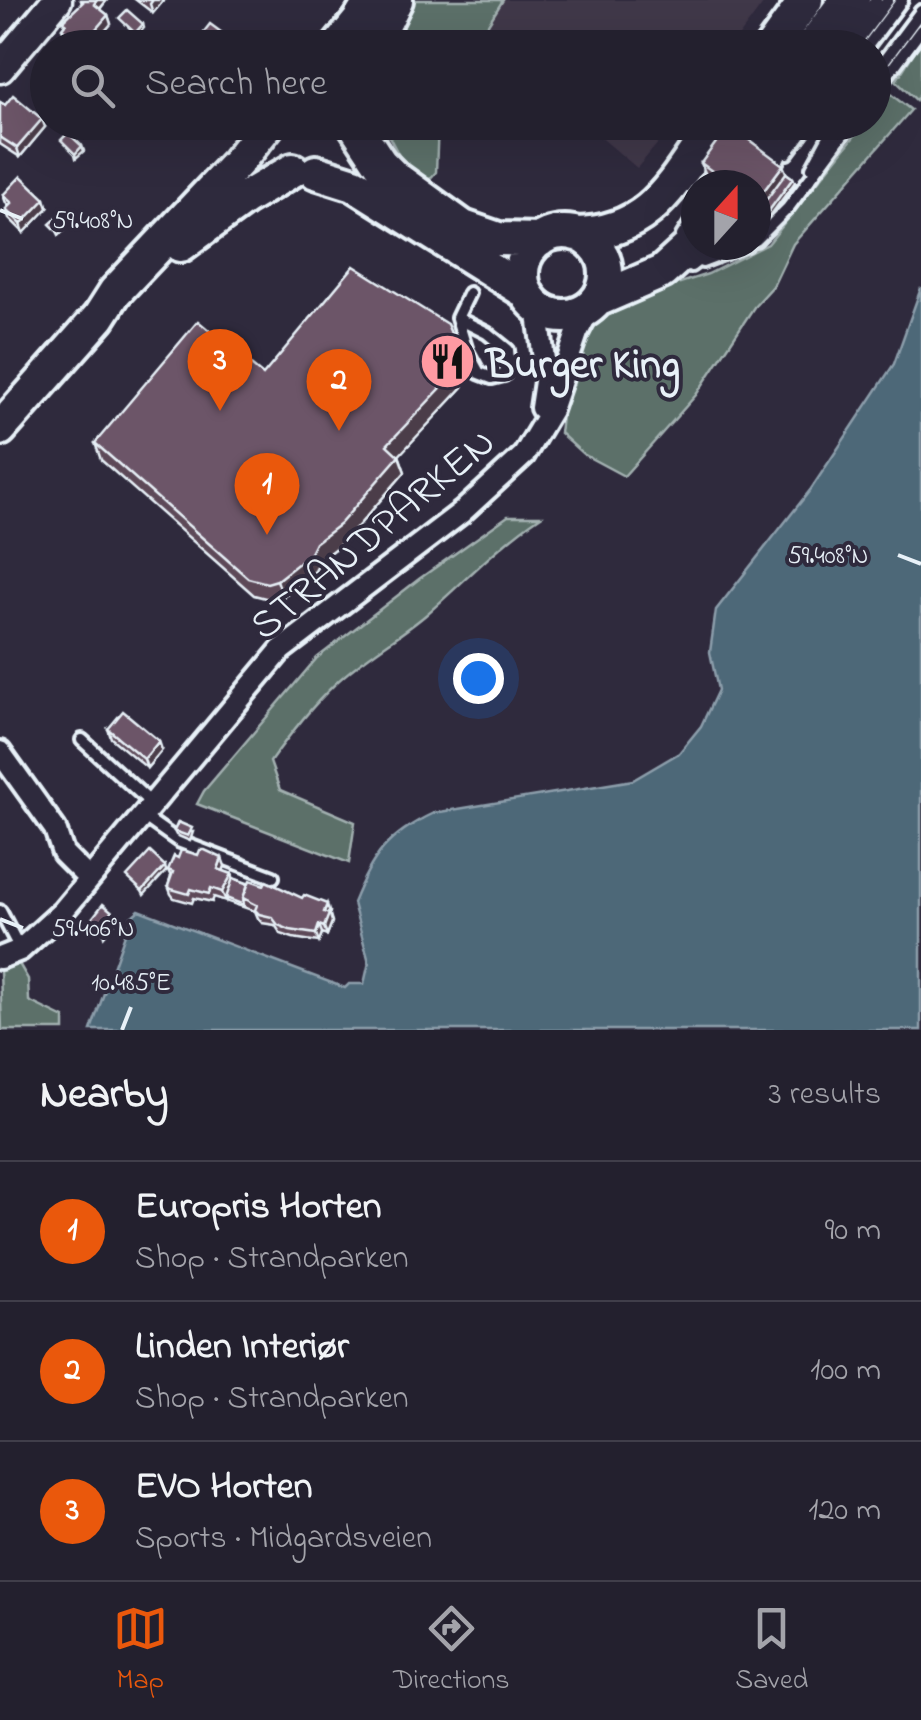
<!DOCTYPE html>
<html lang="en">
<head>
<meta charset="utf-8">
<style>
	:root { --surface:#23202e; --page:#2b2836; --text:#f1f3f6; --muted:#a3a3aa; --line:#403e4a; --accent:#ea580c }
	body { margin:0; font-family:"Indie Flower",sans-serif; background:var(--page); color:var(--text) }
	.compass { position:absolute; left:681px; top:170px; width:90px; height:90px; border-radius:50%; background:var(--surface); box-shadow:0 10px 40px #0002; rotate:21deg }
	.you { position:absolute; left:478px; top:678px; width:35px; height:35px; margin:-25px; border:8px solid #fff; border-radius:50%; background:#1a73e8; box-shadow:0 0 0 15px #1a73e833 }
	.badge { display:grid; place-items:center; width:65px; height:65px; border-radius:50%; background:var(--accent); color:#fff; font-size:32px; font-weight:700 }
	.pin { position:absolute; translate:-50% -82px; filter:drop-shadow(0 2px 5px #0008) }
	.pin::after { content:''; position:absolute; top:52px; width:35px; height:30px; background:inherit; clip-path:polygon(0 0,100% 0,50% 100%) }
	.list { margin:0; padding:0; list-style:none }
	h2 { display:flex; justify-content:space-between; align-items:center; height:130px; margin:0; padding:0 40px; font-size:42px }
	h2 small { font-size:32px; font-weight:400; color:var(--muted) }
	.list li { display:grid; grid-template-columns:65px 1fr auto; gap:30px; align-items:center; box-sizing:border-box; height:140px; padding:0 40px; border-top:2px solid var(--line) }
	.list b { display:block; font-size:38px; white-space:nowrap }
	.list p { margin:0; font-size:32px; white-space:nowrap; color:var(--muted) }
	.list em { font-size:32px; font-style:normal; color:var(--muted) }
	.icon { flex:none; width:55px; height:55px; fill:none; stroke:currentColor; stroke-width:2; stroke-linecap:round; stroke-linejoin:round }
	.map { position:relative; flex:none; width:921px; height:1030px; overflow:hidden }
	.search { position:absolute; background:var(--surface); box-shadow:0 10px 40px #0002; left:30px; right:30px; top:30px; height:110px; display:flex; align-items:center; gap:25px; box-sizing:border-box; padding:0 35px; border-radius:55px; color:var(--muted); font-size:38px }
	.sheet { height:550px; background:var(--surface) }
	nav { display:flex; justify-content:space-around; align-items:center; box-sizing:border-box; height:140px; border-top:2px solid var(--line); background:var(--surface); font-size:28px; color:var(--muted) }
	nav a { display:grid; justify-items:center; gap:5px }
	nav .on { color:var(--accent) }
	.map>svg:first-child { display:block }
	.built { fill:#41374a }
	.green { fill:#5b7069; stroke:#a2b0b0; stroke-width:2.5 }
	.water { fill:#4e6778; stroke:#8c9eab; stroke-width:2.5 }
	.lines { fill:none; stroke-linecap:round; stroke-linejoin:round }
	.service-casing { stroke:#e8f1f8; stroke-width:18 }
	.minor-casing { stroke:#e8f1f8; stroke-width:28 }
	.secondary-casing { stroke:#e8f1f8; stroke-width:35 }
	.primary-casing { stroke:#e8f1f8; stroke-width:40 }
	.trunk-casing { stroke:#e8f1f8; stroke-width:40 }
	.service { stroke:#2f2a3d; stroke-width:10 }
	.minor { stroke:#2f2a3d; stroke-width:20 }
	.secondary { stroke:#2f2a3d; stroke-width:28 }
	.primary { stroke:#2f2a3d; stroke-width:32 }
	.trunk { stroke:#2f2a3d; stroke-width:32 }
	.wall { fill:#5d4959; stroke:#e8f1f8; stroke-width:2.5 }
	.shaded-wall { fill:#4c3c48; stroke:#e8f1f8; stroke-width:2.5 }
	.building { fill:#6c5567; stroke:#e8f1f8; stroke-width:2.5 }
	.ticks { fill:none; stroke:#e8f1f8; stroke-width:4 }
	.labels { text-anchor:middle; stroke-width:8; stroke-linejoin:round; paint-order:stroke }
	.poi-label { font-size:42px; font-weight:bold; fill:#e8f1f8; stroke:#2f2a3d; text-anchor:start }
	.street-label { font-size:42px; fill:#e8f1f8; stroke:#2f2a3d }
	.ticks-label { font-size:25px; text-anchor:middle; fill:#e8f1f8; stroke:#2f2a3d; stroke-width:8; stroke-linejoin:round; paint-order:stroke }
</style>
</head>
<body>
<div class="map">
<svg width="921" height="1030" viewBox="0 0 921 1030">
	<rect width="100%" height="100%" fill="#2f2a3d"/>
	<filter id="ink" filterUnits="userSpaceOnUse"><feTurbulence type="fractalNoise" baseFrequency=".01" numOctaves="2"/><feDisplacementMap in="SourceGraphic" scale="20" xChannelSelector="R" yChannelSelector="G"/><feConvolveMatrix kernelMatrix="1 2 1 2 8 2 1 2 1" color-interpolation-filters="sRGB"/></filter>
	<g filter="url(#ink)">
		<path class="built" d="M503 0H766L731 47H496L481 35Z
			M584 123H675L637 168Z"/>
		<path class="green" d="M411 0H503L474 47 389 48Z
			M921 41V93L916 100 896 81Z
			M889 93 911 110 793 244 773 286 754 307 696 395 624 476 583 454 560 433 567 377 586 328 623 301 708 274 768 244 865 123 874 122V112Z
			M382 123H438L436 172 427 182 402 161Z
			M508 516H541C499 544 466 580 428 613 399 638 363 657 335 684 310 708 290 734 270 762L280 790 355 822 349 863 197 804 204 791 317 658 419 579Z
			M18 962 28 979 29 1001 64 1018V1030H2L0 969Z"/>
		<path class="water" d="M921 288V1030H91L131 917 139 910 345 988 349 984H364L369 962 353 903C372 856 387 835 434 813L633 780 679 753 701 726 718 690 710 652 716 610 811 489 894 364Z"/>
		<g class="lines">
			<defs>
				<path id="service" d="M797 48 833 0
					M840 48 876 0
					M852 48 888 0
					M866 48 902 0
					M874 74 921 11
					M874 93 921 30
					M740 146 754 122
					M787 153 810 122
					M812 168 837 122
					M773 170 797 122
					M682 236 696 214
					M756 240 788 208 852 122
					M702 262 747 245
					M691 266 718 245
					M457 318 487 333 508 350 509 362 504 375 492 378 479 373 467 351 457 318 469 293
					M82 740 152 804
					M143 816 178 841 273 877
					M0 911 20 949"/>
				<path id="minor" d="M537 306 546 375 541 408
					M0 752 55 829 63 853 88 878
					M0 958 20 950 62 912 281 650 462 512 524 455 551 410 577 333 591 306"/>
				<path id="secondary" d="M0 68 57 0"/>
				<path id="primary" d="M337 48 359 21 372 0
					M372 48 396 0"/>
				<path id="trunk" d="M771 48 806 0
					M818 48 853 0
					M353 122 380 163 394 177 463 227 498 239 540 240
					M316 172 354 184 526 292
					M738 185 766 141 772 122
					M522 274a42 42 0 1 1 84 0a42 42 0 1 1-84 0Z
					M576 234C654 233 675 178 716 122
					M181 245 244 199 293 170
					M597 300 662 272 696 241
					M0 429 99 317 115 292 237 163 267 125"/>
			</defs>
			<use href="#service" class="service-casing"/>
			<use href="#minor" class="minor-casing"/>
			<use href="#secondary" class="secondary-casing"/>
			<use href="#primary" class="primary-casing"/>
			<use href="#trunk" class="trunk-casing"/>
			<use href="#service" class="service"/>
			<use href="#minor" class="minor"/>
			<use href="#secondary" class="secondary"/>
			<use href="#primary" class="primary"/>
			<use href="#trunk" class="trunk"/>
		</g>
		<path class="wall" d="M81 0H107L100 9 108 15 111 24 90 48H78L65 36 62 28 65 24 63 21 82 4Z
			M136 0H164L153 13Z
			M0 102 45 127 20 157 0 144Z
			M90 122H112L104 130 100 126 97 130Z
			M701 163 786 173 793 178 795 182 767 220 756 212V185H719L706 175Z
			M3 195 48 208 24 233 9 218 6 209 9 206 6 203Z
			M456 345 462 362 463 387 399 455 405 472 346 540 321 559 315 571 283 597 273 600 254 595 101 460 95 443 263 375Z
			M108 729 162 750 147 768 111 738Z
			M174 831 193 832 190 841 176 835Z
			M178 858 225 866 223 871 232 874 233 878 330 912 329 915 332 922 327 935 322 933 319 942 293 938 281 934 275 925 262 923 258 918 255 911 228 902 226 899V901L214 897 212 902 194 898 192 903 174 898 171 894 168 886 171 877 168 870Z"/>
		<path class="shaded-wall" d="M97 0H107L97 12 94 4Z
			M153 0H164L153 13 150 4Z
			M108 15 111 24 90 48H83L82 45Z
			M143 24 144 28 136 37 135 33Z
			M225 35 226 40 220 48H215Z
			M42 119 45 127 20 157 17 148Z
			M102 122H112L104 130Z
			M82 146 84 151 76 158 75 154Z
			M783 165 788 177 758 211 756 201Z
			M793 178 795 182 767 220 765 216Z
			M45 199 48 208 24 233 21 224Z
			M66 223 67 227 59 235 57 231Z
			M456 345 462 362 463 387 393 462 387 445Z
			M399 456 405 472 346 540 321 559 315 571 283 597 277 580Z
			M159 741 162 750 147 768 144 759Z
			M222 858 225 866 221 877 218 869Z
			M165 866 166 871 144 895 142 891Z
			M232 874 235 882 226 901 222 892Z
			M327 904 332 922 327 935 324 927V912Z
			M116 915 118 919 104 936 103 932Z
			M319 925 322 933 319 942 316 934Z"/>
		<path class="building" d="M81 0H97L94 4 108 15 82 45 62 28 66 23 63 21 83 2Z
			M127 10 143 24 135 33 119 18Z
			M210 24 225 35 215 48H210L199 38Z
			M13 95 42 119 17 148 0 137V102L5 105Z
			M729 125 783 165 756 201V185H731L701 163Z
			M68 133 82 146 75 154 61 140Z
			M786 173 793 178 765 216 758 211Z
			M21 176 45 199 21 224 6 209 12 203 3 195Z
			M59 216 66 223 57 231 50 224Z
			M354 266 447 324 456 345 457 371 387 445 399 456 340 524 315 543 309 555 277 580 267 583 248 578 95 443 198 321 263 375Z
			M123 711 159 741 144 759 108 729Z
			M178 822 192 828 188 836 174 831Z
			M181 850 198 855 200 850H205L222 858 218 869 232 874 222 892 211 888 209 894 191 889 189 894 171 889 168 886 173 872 168 870 174 856 178 858Z
			M150 852 165 866 142 891 127 877Z
			M233 878 248 884 243 898 244 905 226 898Z
			M250 880 264 885 266 881 302 898 304 895 327 904 324 912 329 914 324 927 319 925 316 934 290 930 278 925 272 917 259 914 255 910 257 905 243 898Z
			M103 904 116 915 103 932 90 921Z"/>
	</g>
	<path class="ticks" d="M0 210 23 219M898 555 921 564M0 919 23 928M122 1030 131 1007"/>
	<defs>
		<symbol id="restaurant-disc" viewBox="-11 -11 22 22"><circle r="9.5" fill="#ff9aa2" stroke="#2f2a3d"/><path d="M-5-6h1v4h1v-4h1v4h1v-4h1v5L-1.5 .5V6h-2V.5L-5-1ZM5-6V6H3V1.5H1.5Q1.5-4 5-6Z" fill="#111"/></symbol>
	</defs>
	<g fill-rule="evenodd">
		<use href="#restaurant-disc" x="416" y="330" width="63" height="63"/>
	</g>
	<g class="labels">
		<g class="poi-label">
			<text x="486" y="377">Burger King</text>
		</g>
		<g class="street-label">
			<text transform="translate(371 532) rotate(-40)" y="15">STRANDPARKEN</text>
		</g>
	</g>
	<g class="ticks-label">
		<text x="93" y="228">59.408°N</text>
		<text x="828" y="563">59.408°N</text>
		<text x="93" y="936">59.406°N</text>
		<text x="131" y="990">10.485°E</text>
	</g>
</svg>
<svg class="compass" viewBox="-18 -18 36 36"><path d="M0-13l5 13h-10z" fill="#e53935"/><path d="M0 13l5-13h-10z" fill="#a3a3aa"/></svg>
<div class="you"></div>
<div class="pin badge" style="left:267px;top:535px">1</div>
<div class="pin badge" style="left:339px;top:431px">2</div>
<div class="pin badge" style="left:220px;top:411px">3</div>
<div class="search"><svg class="icon" aria-label="search" viewBox="0 0 24 24"><circle cx="10" cy="10" r="6"/><path d="M15 15l6 6"/></svg>Search here</div>
</div>
<section class="sheet">
<h2>Nearby<small>3 results</small></h2>
<ul class="list">
<li><span class="badge">1</span><div><b>Europris Horten</b><p>Shop · Strandparken</p></div><em>90 m</em></li>
<li><span class="badge">2</span><div><b>Linden Interiør</b><p>Shop · Strandparken</p></div><em>100 m</em></li>
<li><span class="badge">3</span><div><b>EVO Horten</b><p>Sports · Midgardsveien</p></div><em>120 m</em></li>
</ul>
</section>
<nav>
<a class="on"><svg class="icon" aria-label="map" viewBox="0 0 24 24"><path d="M3 6l6-2 6 2 6-2v14l-6 2-6-2-6 2zM9 4v14M15 6v14"/></svg>Map</a>
<a><svg class="icon" aria-label="directions" viewBox="0 0 24 24"><path d="M12 3l9 9-9 9-9-9zM9 14v-3h6M13 9l2 2-2 2"/></svg>Directions</a>
<a><svg class="icon" aria-label="saved" viewBox="0 0 24 24"><path d="M7 4h10v16l-5-4-5 4z"/></svg>Saved</a>
</nav>
</body>
</html>
